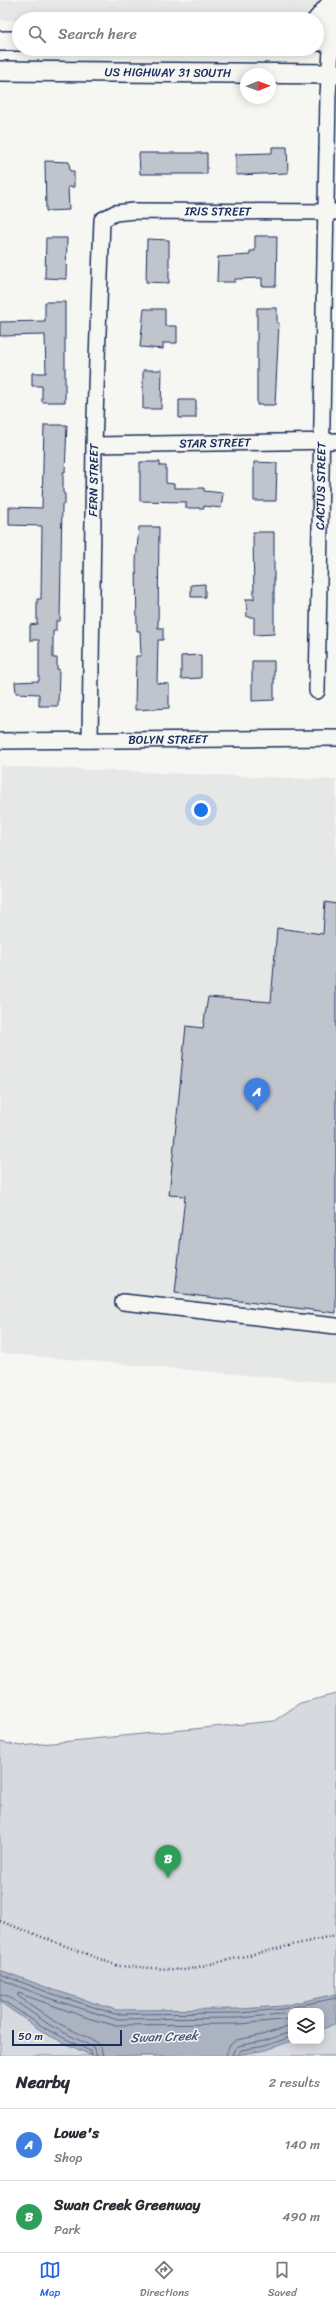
<!DOCTYPE html>
<html lang="en">
<head>
<meta charset="utf-8">
<style>
	:root { --surface:#fff; --page:#f2f2f3; --text:#2b2b33; --muted:#7c7c81; --line:#e1e1e2; --accent:#2563eb }
	body { margin:0; font-family:Sriracha,sans-serif; background:var(--page); color:var(--text) }
	.controls { position:absolute; right:12px; bottom:12px; display:grid; overflow:hidden; border-radius:8px; box-shadow:0 2px 10px #0003 }
	.controls button { width:36px; height:36px; display:grid; place-items:center; padding:0; border:0; border-bottom:1px solid var(--line); background:var(--surface); color:var(--text); font:20px sans-serif }
	.compass { position:absolute; left:240px; top:68px; width:36px; height:36px; border-radius:50%; background:var(--surface); box-shadow:0 2px 10px #0003; rotate:89deg }
	.scale { position:absolute; left:12px; bottom:10px; width:110px; box-sizing:border-box; padding-left:4px; border:2px solid #1b2f5e; border-top:0; font-size:11px; line-height:14px; white-space:nowrap; color:#1b2f5e; -webkit-text-stroke:3px #f6f6f2; paint-order:stroke }
	.you { position:absolute; left:201px; top:810px; width:14px; height:14px; margin:-10px; border:3px solid #fff; border-radius:50%; background:#1a73e8; box-shadow:0 0 0 6px #1a73e833 }
	.badge { display:grid; place-items:center; width:26px; height:26px; border-radius:50%; background:var(--accent); color:#fff; font-size:13px; font-weight:700 }
	.pin { position:absolute; translate:-50% -33px; filter:drop-shadow(0 1px 2px #0008) }
	.pin::after { content:''; position:absolute; top:21px; width:14px; height:12px; background:inherit; clip-path:polygon(0 0,100% 0,50% 100%) }
	.list { margin:0; padding:0; list-style:none }
	h2 { display:flex; justify-content:space-between; align-items:center; height:52px; margin:0; padding:0 16px; font-size:17px }
	h2 small { font-size:13px; font-weight:400; color:var(--muted) }
	.list li { display:grid; grid-template-columns:26px 1fr auto; gap:12px; align-items:center; box-sizing:border-box; height:72px; padding:0 16px; border-top:1px solid var(--line) }
	.list b { display:block; font-size:15px; white-space:nowrap }
	.list p { margin:0; font-size:13px; white-space:nowrap; color:var(--muted) }
	.list em { font-size:13px; font-style:normal; color:var(--muted) }
	.icon { flex:none; width:22px; height:22px; fill:none; stroke:currentColor; stroke-width:2; stroke-linecap:round; stroke-linejoin:round }
	.map { position:relative; flex:none; width:336px; height:2056px; overflow:hidden }
	.search { position:absolute; background:var(--surface); box-shadow:0 2px 10px #0003; left:12px; right:12px; top:12px; height:44px; display:flex; align-items:center; gap:10px; box-sizing:border-box; padding:0 14px; border-radius:22px; color:var(--muted); font-size:15px }
	.sheet { height:196px; background:var(--surface) }
	nav { display:flex; justify-content:space-around; align-items:center; box-sizing:border-box; height:56px; border-top:1px solid var(--line); background:var(--surface); font-size:11px; color:var(--muted) }
	nav a { display:grid; justify-items:center; gap:2px }
	nav .on { color:var(--accent) }
	.map>svg:first-child { display:block }
	.built { fill:#e6e7e7 }
	.green { fill:#d6d9dd; stroke:#78849e; fill-rule:evenodd }
	.water { fill:#abb2c0; stroke:#717e99 }
	.lines { fill:none; stroke-linecap:round; stroke-linejoin:round }
	.shore { stroke:#556385; stroke-width:1 }
	.building { fill:#c0c4cd; stroke:#1b2f5e }
	.minor-casing { stroke:#1b2f5e; stroke-width:18 }
	.major-casing { stroke:#1b2f5e; stroke-width:22 }
	.highway-casing { stroke:#1b2f5e; stroke-width:25 }
	.path { stroke:#1b2f5e; stroke-width:2.5; stroke-dasharray:1 3; stroke-linecap:butt }
	.minor { stroke:#f6f6f2; stroke-width:15 }
	.major { stroke:#f6f6f2; stroke-width:19 }
	.highway { stroke:#f6f6f2; stroke-width:22 }
	.labels { text-anchor:middle; stroke-width:3; stroke-linejoin:round; paint-order:stroke }
	.street-label { font-size:12px; fill:#1b2f5e; stroke:#f6f6f2 }
	.water-label { font-size:13px; font-style:italic; fill:#46567b; stroke:#f6f6f2 }
</style>
</head>
<body>
<div class="map">
<svg width="336" height="2056" viewBox="0 0 336 2056">
	<rect width="100%" height="100%" fill="#f6f6f2"/>
	<filter id="ink" filterUnits="userSpaceOnUse"><feTurbulence type="fractalNoise" baseFrequency=".025" numOctaves="2"/><feDisplacementMap in="SourceGraphic" scale="8" xChannelSelector="R" yChannelSelector="G"/><feConvolveMatrix kernelMatrix="1 2 1 2 8 2 1 2 1" color-interpolation-filters="sRGB"/></filter>
	<g filter="url(#ink)">
		<path class="built" d="M0 0H336L317 19 0 20Z
			M0 766 336 780V1383L0 1353Z"/>
		<path class="green" d="M336 1694V2056H0V1742L21 1746 274 1721 300 1703ZM291 2011H321V2041H291Z"/>
		<path class="water" d="M0 1970 51 1989 116 2010 240 2009 282 2006 336 1994V2023L321 2030V2011H291L292 2041 266 2050 230 2056H92L46 2034 0 2002Z"/>
		<g class="lines">
			<path class="shore" d="M0 1974 50 1993 115 2014 240 2013 282 2009 336 1998
				M0 1979 48 1998 115 2019 240 2018 291 2013
				M0 1994 8 1996 51 2026 93 2047 97 2056
				M0 1999 48 2030 90 2051 92 2056
				M103 2056 101 2048 96 2042 54 2021 18 1996V1993L91 2019 114 2025 240 2024 291 2019
				M226 2056 229 2046 236 2040 262 2035 291 2026
				M232 2056 234 2050 238 2046 264 2041 291 2032
				M237 2056 241 2050 265 2046 291 2037"/>
		</g>
		<path class="building" d="M272 147H287L288 173 236 175V154L272 153Z
			M139 153H207V174H140Z
			M45 161 69 162 70 171H74V187H68L69 210 46 211Z
			M255 236H277L276 286H262V278L235 279V282H217L218 257 250 255V251H255Z
			M46 238H67L66 279 45 278Z
			M147 239 169 240V283L146 282Z
			M45 302H65V402H42V386H32V373H46L45 335 0 336V322L45 321Z
			M257 308H277V323H279L275 405H257Z
			M144 309H165V326H177V343H163V349L140 347Z
			M143 370H162L161 409H143Z
			M179 400H196V418H179Z
			M44 425H67L65 472H63V493L65 494V504H62L60 621H56V631H53V658H57V669H59L58 706H39V694L16 693 15 682 39 681V640H30V625L37 624V599H41L42 526 9 525V507L42 508Z
			M140 462H160V466H166V483L174 484V488H204V491L223 493 221 508 204 506V508H186V502L140 501Z
			M254 462 277 463 276 501H254Z
			M139 527H159L158 628H163V640H158L157 683 169 684V708L135 710 136 656H141L140 631H137L136 561Z
			M253 532H274V634L254 635V617H247L246 599H254Z
			M205 584V597H191V585Z
			M201 655V678L181 679V656Z
			M252 661H274V700L252 701Z
			M325 902 336 904V1313L175 1293 185 1196 169 1195 186 1026 203 1028 208 997 271 1002 277 928 323 934Z"/>
		<g class="lines">
			<defs>
				<g id="minor">
					<path id="s1" d="M94 445 336 441"/>
					<path id="s2" d="M317 691 328 95 333 20 336 11"/>
					<path id="s3" d="M90 740 94 445 102 220 115 213 134 211 336 212"/>
					<path id="s4" d="M0 741 336 738"/>
					<path d="M123 1302 336 1326"/>
				</g>
				<g id="major">
					<path d="M0 41H19"/>
					<path d="M317 41H336"/>
					<path id="s5" d="M0 71 336 74"/>
				</g>
				<path id="highway" d="M317 23 336 0"/>
			</defs>
			<use href="#minor" class="minor-casing"/>
			<use href="#major" class="major-casing"/>
			<use href="#highway" class="highway-casing"/>
			<path class="path" d="M0 1921 118 1966 185 1970 336 1935"/>
			<use href="#minor" class="minor"/>
			<use href="#major" class="major"/>
			<use href="#highway" class="highway"/>
		</g>
	</g>
	<g class="labels">
		<g class="street-label">
			<text dy="4" stroke="none"><textPath href="#s5" startOffset="168">US HIGHWAY 31 SOUTH</textPath></text>
			<text dy="4" stroke="none"><textPath href="#s3" startOffset="638">IRIS STREET</textPath></text>
			<text dy="4" stroke="none"><textPath href="#s1" startOffset="121">STAR STREET</textPath></text>
			<text dy="4" stroke="none"><textPath href="#s3" startOffset="260">FERN STREET</textPath></text>
			<text dy="4" stroke="none"><textPath href="#s2" startOffset="205">CACTUS STREET</textPath></text>
			<text dy="4" stroke="none"><textPath href="#s4" startOffset="168">BOLYN STREET</textPath></text>
		</g>
		<g class="water-label">
			<text transform="translate(164 2036) rotate(-2)" y="5">Swan Creek</text>
		</g>
	</g>
</svg>
<div class="controls">
<button><svg class="icon" aria-label="layers" viewBox="0 0 24 24"><path d="M12 4l9 5-9 5-9-5zM3 14l9 5 9-5"/></svg></button>
</div>
<svg class="compass" viewBox="-18 -18 36 36"><path d="M0-13l5 13h-10z" fill="#e53935"/><path d="M0 13l5-13h-10z" fill="#7c7c81"/></svg>
<div class="scale">50 m</div>
<div class="you"></div>
<div class="pin badge" style="left:257px;top:1111px;background:#3f7fe0">A</div>
<div class="pin badge" style="left:168px;top:1878px;background:#2e9e5b">B</div>
<div class="search"><svg class="icon" aria-label="search" viewBox="0 0 24 24"><circle cx="10" cy="10" r="6"/><path d="M15 15l6 6"/></svg>Search here</div>
</div>
<section class="sheet">
<h2>Nearby<small>2 results</small></h2>
<ul class="list">
<li><span class="badge" style="background:#3f7fe0">A</span><div><b>Lowe's</b><p>Shop</p></div><em>140 m</em></li>
<li><span class="badge" style="background:#2e9e5b">B</span><div><b>Swan Creek Greenway</b><p>Park</p></div><em>490 m</em></li>
</ul>
</section>
<nav>
<a class="on"><svg class="icon" aria-label="map" viewBox="0 0 24 24"><path d="M3 6l6-2 6 2 6-2v14l-6 2-6-2-6 2zM9 4v14M15 6v14"/></svg>Map</a>
<a><svg class="icon" aria-label="directions" viewBox="0 0 24 24"><path d="M12 3l9 9-9 9-9-9zM9 14v-3h6M13 9l2 2-2 2"/></svg>Directions</a>
<a><svg class="icon" aria-label="saved" viewBox="0 0 24 24"><path d="M7 4h10v16l-5-4-5 4z"/></svg>Saved</a>
</nav>
</body>
</html>
